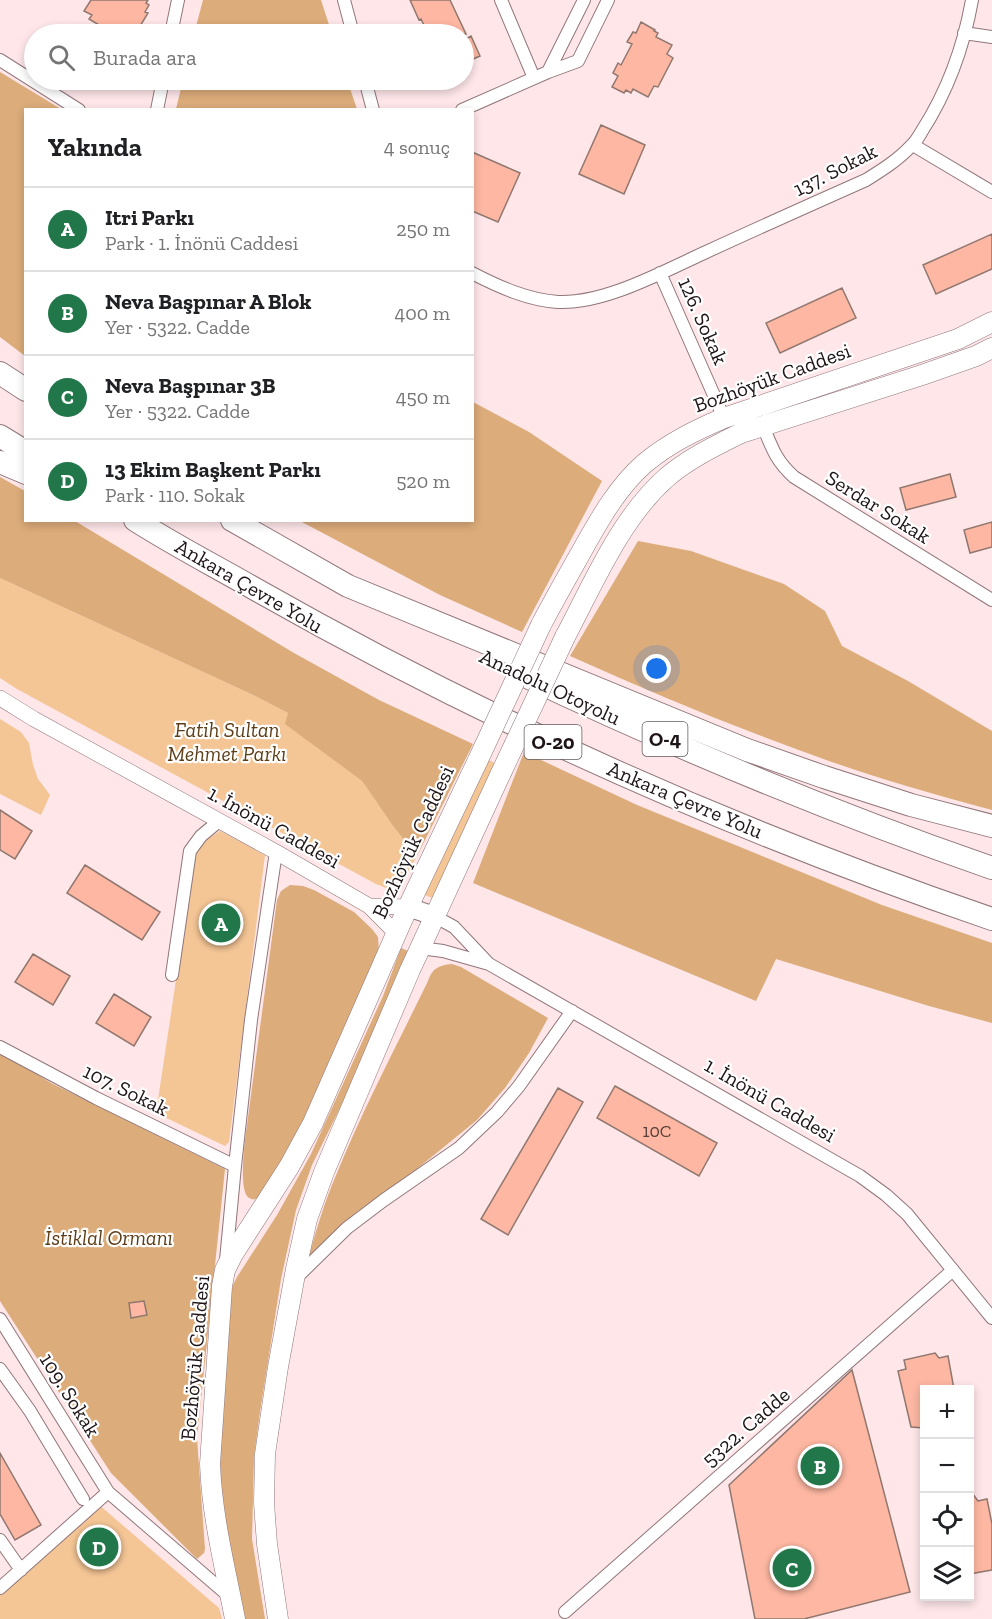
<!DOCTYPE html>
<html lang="tr">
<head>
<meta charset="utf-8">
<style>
	:root { --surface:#fff; --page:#f6f6f6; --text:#202124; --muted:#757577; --line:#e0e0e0; --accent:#22774a }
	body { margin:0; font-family:"Zilla Slab",serif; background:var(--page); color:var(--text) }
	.controls { position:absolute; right:18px; bottom:18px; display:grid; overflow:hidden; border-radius:0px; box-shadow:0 3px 9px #0003 }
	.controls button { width:54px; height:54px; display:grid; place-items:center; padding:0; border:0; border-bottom:2px solid var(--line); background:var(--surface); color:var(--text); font:30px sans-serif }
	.you { position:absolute; left:657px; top:669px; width:21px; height:21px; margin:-15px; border:4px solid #fff; border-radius:50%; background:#1a73e8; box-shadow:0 0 0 9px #1a73e833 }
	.badge { display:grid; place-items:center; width:39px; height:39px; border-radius:50%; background:var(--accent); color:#fff; font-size:20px; font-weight:700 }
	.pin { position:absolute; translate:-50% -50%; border:3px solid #fff; box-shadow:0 2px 6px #0006 }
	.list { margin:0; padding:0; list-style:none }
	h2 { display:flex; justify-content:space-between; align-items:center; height:78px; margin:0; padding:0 24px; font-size:26px }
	h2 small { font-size:20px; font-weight:400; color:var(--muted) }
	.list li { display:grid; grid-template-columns:39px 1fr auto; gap:18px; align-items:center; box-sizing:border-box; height:84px; padding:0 24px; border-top:2px solid var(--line) }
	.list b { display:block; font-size:22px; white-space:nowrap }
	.list p { margin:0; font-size:20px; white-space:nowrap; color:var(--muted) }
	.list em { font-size:20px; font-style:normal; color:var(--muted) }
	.icon { flex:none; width:33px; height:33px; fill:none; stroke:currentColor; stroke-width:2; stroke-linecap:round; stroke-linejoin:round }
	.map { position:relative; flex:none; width:992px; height:1619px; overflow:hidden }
	.search { position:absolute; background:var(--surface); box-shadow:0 3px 9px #0003; left:24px; top:24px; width:450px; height:66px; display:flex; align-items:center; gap:15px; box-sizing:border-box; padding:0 21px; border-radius:33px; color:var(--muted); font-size:22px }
	.panel { position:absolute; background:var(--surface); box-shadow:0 3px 9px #0003; left:24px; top:108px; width:450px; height:414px; border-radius:0px }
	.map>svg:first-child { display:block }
	.green { fill:#f4c595 }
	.forest { fill:#dcac7a }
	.building { fill:#fdb7a2; stroke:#90776f; stroke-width:1.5 }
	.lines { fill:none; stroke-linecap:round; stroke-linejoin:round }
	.minor-casing { stroke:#91767a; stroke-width:14 }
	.tertiary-casing { stroke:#91767a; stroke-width:16 }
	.secondary-casing { stroke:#91767a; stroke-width:20 }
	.primary-casing { stroke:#91767a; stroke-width:21 }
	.motorway-casing { stroke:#91767a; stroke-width:24 }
	.minor { stroke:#fff; stroke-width:12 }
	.tertiary { stroke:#fff; stroke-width:15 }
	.secondary { stroke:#fff; stroke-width:18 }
	.primary { stroke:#fff; stroke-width:20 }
	.motorway { stroke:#fff; stroke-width:22 }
	.primary-bridge-casing { stroke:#91767a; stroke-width:21; stroke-linecap:butt }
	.primary-bridge { stroke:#fff; stroke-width:20 }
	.labels { text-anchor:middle; stroke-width:4.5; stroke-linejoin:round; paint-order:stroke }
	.number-label { font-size:18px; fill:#563e3a }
	.shield { fill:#fff; stroke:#625b5d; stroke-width:1.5 }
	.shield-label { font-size:20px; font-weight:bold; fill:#1f1517 }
	.street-label { font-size:21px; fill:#1f1517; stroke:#fff }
	.park-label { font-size:21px; font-style:italic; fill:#5d3d16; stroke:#fff }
</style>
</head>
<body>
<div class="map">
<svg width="992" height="1619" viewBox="0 0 992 1619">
	<rect width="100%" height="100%" fill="#fee6e9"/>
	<path class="green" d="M0 578 251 694 288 713 286 724 362 781 393 826 417 856C410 867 402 890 386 888 383 887 380 885 376 884L17 689 0 678Z
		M0 719 21 732 29 743 33 765 38 779 50 795 41 815 0 794Z
		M489 760 496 764 437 900 425 895Z
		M220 831 265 855 229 1142 225 1146 156 1113 196 847Z
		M98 1504 219 1608 222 1619H0V1591Z"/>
	<path class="forest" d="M203 0H321L332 34H194Z
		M0 72 61 109 26 110 25 356 0 337Z
		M183 80H347L357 109H176Z
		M473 402 529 432 602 481 522 632 440 595 300 521 472 520Z
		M0 477 25 491 26 520 75 521 294 653 379 700 473 744 417 856 393 826 362 781 285 724 288 713 251 694 0 578Z
		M638 541 691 551 784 584 825 611 842 646 908 681 992 731V810C937 795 883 780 829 761 741 730 655 694 570 656Z
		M524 752 637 805 882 905 992 943V1023L929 1006 776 959 756 1001 473 883Z
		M290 885 303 886 314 890 354 912 372 929 378 937 379 953 303 1130 259 1199C255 1199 252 1200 249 1198 239 1192 244 1151 245 1140L277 900 281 891Z
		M401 948 413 953 366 1055 312 1165 296 1210 281 1279 260 1412 254 1457 252 1539 265 1619H244L221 1498 220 1459 229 1301 233 1285 237 1277 277 1215 311 1154 383 996Z
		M452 964 461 967 548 1018 529 1053 505 1088 477 1120 396 1186 358 1211 309 1256C317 1228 325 1200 337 1173 364 1107 397 1045 428 981 432 969 438 965 452 964Z
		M0 1051 51 1083 225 1169 197 1438 205 1549 204 1553 197 1559 111 1473 0 1301Z"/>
	<path class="building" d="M91 0H148L146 3 149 5 145 12 148 13 139 28 136 26 133 32 130 30 128 34H114L89 19 92 15 84 11Z
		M410 0H450L466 34H428L421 19 419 20Z
		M641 22 655 30 654 31 658 33 656 37 672 45 667 54 673 58 658 87 654 86 648 97 633 89 631 93 626 90 624 93 612 87 618 76 613 73 618 63 621 65 632 44 627 42 633 32 636 33Z
		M471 36 480 56 464 63V40Z
		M601 125 645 145 624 194 579 174Z
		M472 152 520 173 498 222 472 211Z
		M992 234V269L936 294 923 265Z
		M842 288 856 318 780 353 766 323Z
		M950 474 956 497 906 510 900 488Z
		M992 522V547L970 553 964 530Z
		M0 810 32 831 15 859 0 850Z
		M85 865 160 912 142 940 67 893Z
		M33 954 70 976 53 1005 15 982Z
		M114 994 151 1017 134 1046 96 1023Z
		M615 1086 717 1143 699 1176 597 1118Z
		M558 1088 583 1102 508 1235 481 1219Z
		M144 1301 147 1315 131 1318 129 1303Z
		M935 1353 939 1358 948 1356 954 1389H924V1428L911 1427 898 1371 906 1369 904 1360Z
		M852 1370 910 1592 804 1619H755L729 1485Z
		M0 1453 41 1525 15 1540 0 1514Z
		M969 1489 978 1501 987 1499 992 1524V1570L969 1574Z"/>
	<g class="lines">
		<defs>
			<path id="minor" d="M344 0 353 34
				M501 0 534 78
				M964 33 992 37
				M171 34 178 0
				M0 60 79 110
				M548 72 584 0
				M365 80 373 110
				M157 110 163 80
				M462 110 548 72 578 61 608 0
				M913 145 992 192
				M472 273C499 287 528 300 558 302 605 304 662 272 704 253 758 228 812 204 866 180 882 170 898 160 911 146 916 142 919 136 922 131 947 92 964 45 972 0
				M660 273 724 418
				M763 426C772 448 776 461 794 477L992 600
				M420 948 443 951 489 964 454 927 434 916
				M489 964 860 1176 886 1195 907 1214 992 1318
				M172 975 190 851 201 836 219 821
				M0 1047 96 1098 235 1166
				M226 1260 235 1166 251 1020 276 852
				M295 1279 347 1228 384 1200 459 1148 497 1112 519 1086 572 1011
				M0 1319 108 1492 230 1597
				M0 1369 30 1411 83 1499
				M0 1540 21 1570
				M0 1588 108 1492
				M565 1612 953 1270"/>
			<path id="tertiary" d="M0 698 34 719 276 852 369 906 397 934
				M369 906 408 907"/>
			<path id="secondary" d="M408 907 434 916"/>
			<path id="primary" d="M541 625C553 602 566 579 579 556 597 524 616 488 645 463 669 443 696 430 724 418L958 339 992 322
				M565 637C593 584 620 519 666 478 688 459 715 446 741 433L922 375 976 356 992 348
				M235 1619C225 1567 212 1517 210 1464L222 1286 225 1270 233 1254 289 1167 313 1123 408 907 478 760
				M278 1619 267 1544 264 1503 265 1454 278 1367 296 1269 307 1219 324 1172 410 970 501 773"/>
			<path id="motorway" d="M0 373 26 390
				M0 436 26 452
				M0 462 26 473
				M135 520C174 545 215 566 255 589 489 722 737 832 992 919
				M232 520 348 586 747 750 824 777 911 805 992 826
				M525 676C677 748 833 813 992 868"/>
		</defs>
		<use href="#minor" class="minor-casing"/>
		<use href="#tertiary" class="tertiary-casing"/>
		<use href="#secondary" class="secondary-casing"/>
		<use href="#primary" class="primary-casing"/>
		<use href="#motorway" class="motorway-casing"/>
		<use href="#minor" class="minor"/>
		<use href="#tertiary" class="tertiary"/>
		<use href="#secondary" class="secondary"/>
		<use href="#primary" class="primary"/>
		<use href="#motorway" class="motorway"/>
		<defs>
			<path id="primary-bridge" d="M478 760 541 625
				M501 773 565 637"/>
		</defs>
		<use href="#primary-bridge" class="primary-bridge-casing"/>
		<use href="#primary-bridge" class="primary-bridge"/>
	</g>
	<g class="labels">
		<g class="number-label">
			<text x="657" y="1137">10C</text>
		</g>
		<g class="shield">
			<rect x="642.5" y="722" width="45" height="34" rx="4.5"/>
			<rect x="524.5" y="725" width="57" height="34" rx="4.5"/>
		</g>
		<g class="shield-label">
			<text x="665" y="746">O-4</text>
			<text x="553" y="749">O-20</text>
		</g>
		<g class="street-label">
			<text transform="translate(835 170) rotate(-27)" y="7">137. Sokak</text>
			<text transform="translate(703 321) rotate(66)" y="7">126. Sokak</text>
			<text transform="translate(772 378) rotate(-20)" y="7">Bozhöyük Caddesi</text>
			<text transform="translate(878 507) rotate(32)" y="7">Serdar Sokak</text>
			<text transform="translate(249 586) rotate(30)" y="7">Ankara Çevre Yolu</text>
			<text transform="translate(550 687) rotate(25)" y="7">Anadolu Otoyolu</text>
			<text transform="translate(685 800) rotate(23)" y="7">Ankara Çevre Yolu</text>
			<text transform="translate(274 827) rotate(29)" y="7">1. İnönü Caddesi</text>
			<text transform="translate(413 842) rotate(-65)" y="7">Bozhöyük Caddesi</text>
			<text transform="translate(126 1090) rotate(26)" y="7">107. Sokak</text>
			<text transform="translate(770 1100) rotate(30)" y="7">1. İnönü Caddesi</text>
			<text transform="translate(195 1358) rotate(-85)" y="7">Bozhöyük Caddesi</text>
			<text transform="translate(70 1395) rotate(58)" y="7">109. Sokak</text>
			<text transform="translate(746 1427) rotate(-41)" y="7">5322. Cadde</text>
		</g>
		<g class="park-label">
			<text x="227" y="737">Fatih Sultan<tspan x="227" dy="24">Mehmet Parkı</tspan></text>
			<text x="109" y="1245">İstiklal Ormanı</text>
		</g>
	</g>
</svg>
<div class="controls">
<button>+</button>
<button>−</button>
<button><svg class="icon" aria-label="locate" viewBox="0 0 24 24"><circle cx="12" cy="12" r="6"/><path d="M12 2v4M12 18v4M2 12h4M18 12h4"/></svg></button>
<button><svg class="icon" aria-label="layers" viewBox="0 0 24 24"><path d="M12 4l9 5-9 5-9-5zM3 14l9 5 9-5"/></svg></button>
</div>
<div class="you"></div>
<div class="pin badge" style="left:221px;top:923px">A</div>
<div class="pin badge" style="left:820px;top:1466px">B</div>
<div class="pin badge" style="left:792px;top:1568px">C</div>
<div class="pin badge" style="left:99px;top:1547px">D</div>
<div class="search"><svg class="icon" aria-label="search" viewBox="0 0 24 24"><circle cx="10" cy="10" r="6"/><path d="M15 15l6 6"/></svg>Burada ara</div>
<section class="panel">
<h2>Yakında<small>4 sonuç</small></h2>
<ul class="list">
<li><span class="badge">A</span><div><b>Itri Parkı</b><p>Park · 1. İnönü Caddesi</p></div><em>250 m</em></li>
<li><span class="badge">B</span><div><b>Neva Başpınar A Blok</b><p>Yer · 5322. Cadde</p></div><em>400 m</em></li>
<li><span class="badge">C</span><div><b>Neva Başpınar 3B</b><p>Yer · 5322. Cadde</p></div><em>450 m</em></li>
<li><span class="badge">D</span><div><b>13 Ekim Başkent Parkı</b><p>Park · 110. Sokak</p></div><em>520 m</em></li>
</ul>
</section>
</div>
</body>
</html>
